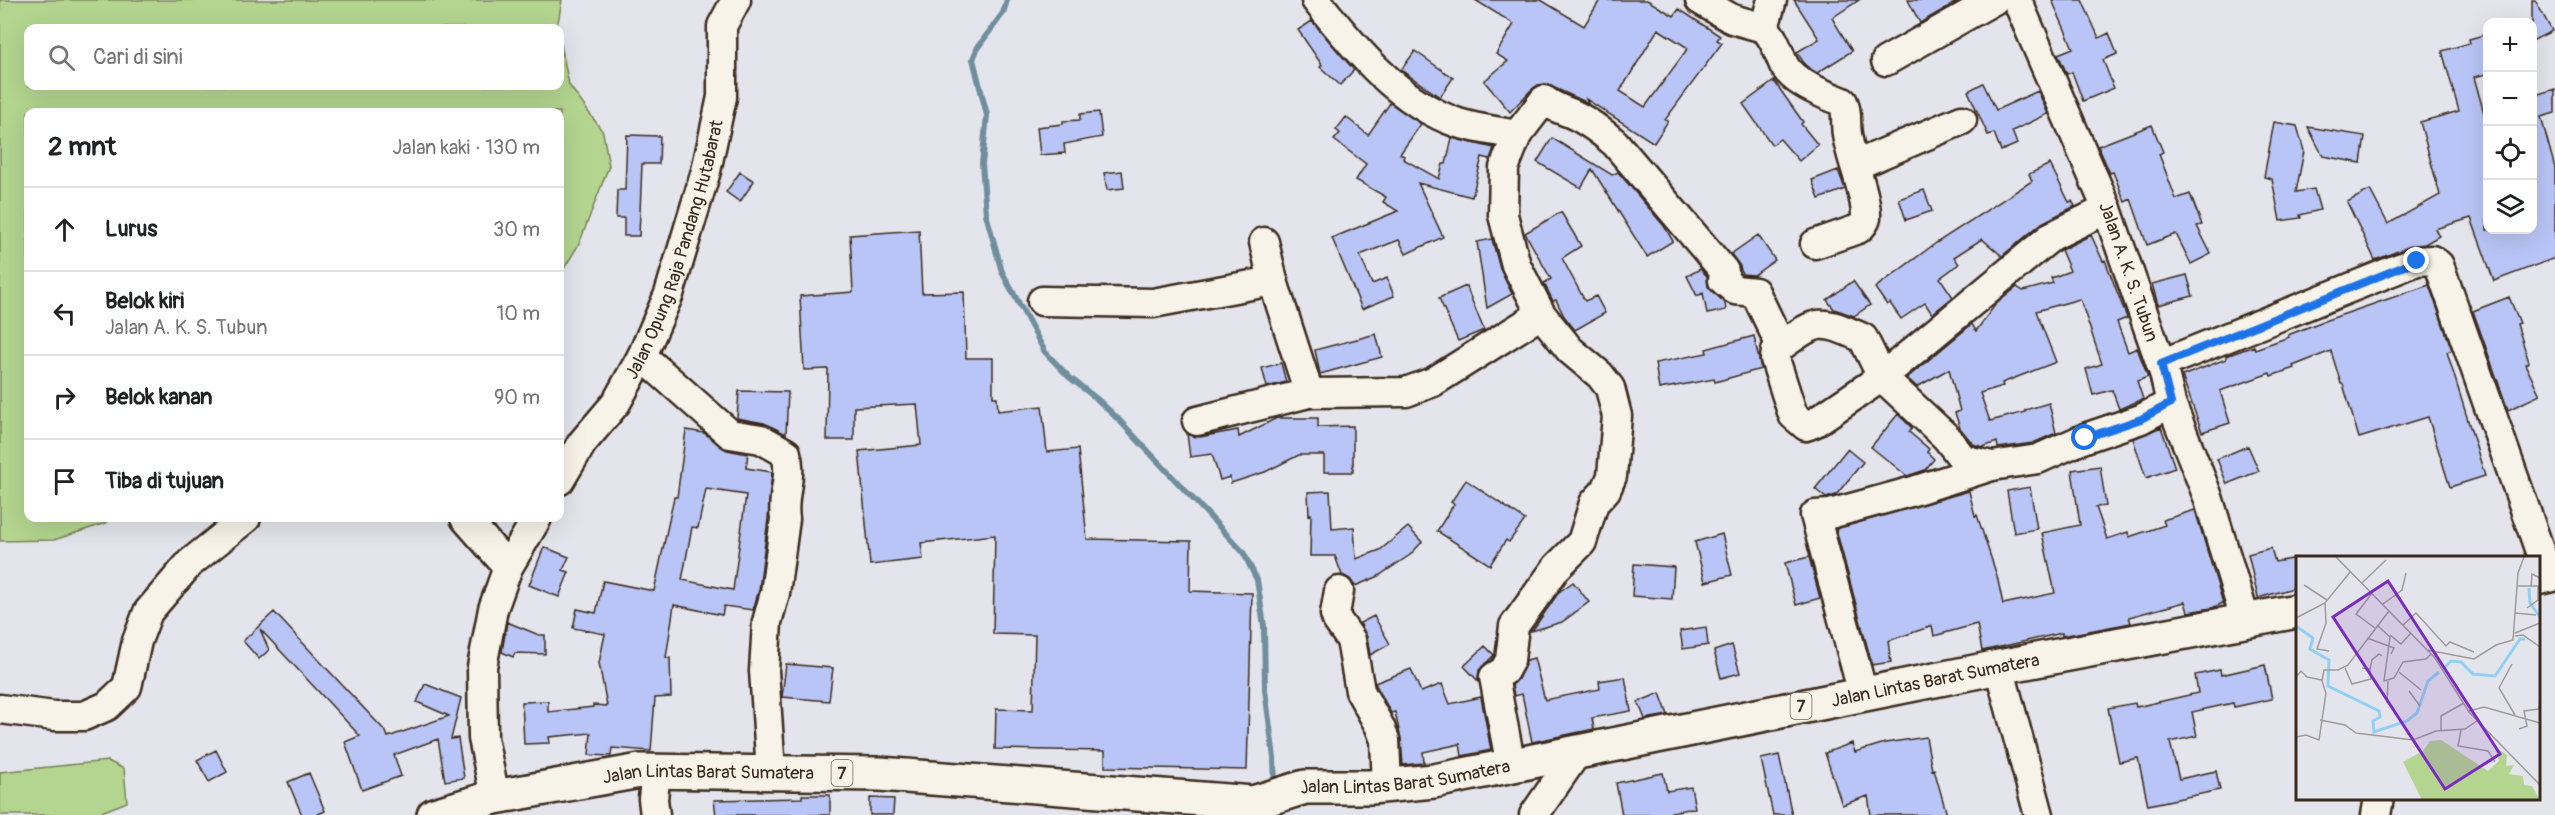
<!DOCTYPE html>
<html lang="id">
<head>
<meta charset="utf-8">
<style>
	:root { --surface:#fff; --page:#f2f2f2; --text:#202124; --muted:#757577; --line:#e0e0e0 }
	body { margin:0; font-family:Pangolin,sans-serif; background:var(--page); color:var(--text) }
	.controls { position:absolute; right:18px; top:18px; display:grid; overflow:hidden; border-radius:12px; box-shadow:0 6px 24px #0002 }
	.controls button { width:54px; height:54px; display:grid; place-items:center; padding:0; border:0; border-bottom:2px solid var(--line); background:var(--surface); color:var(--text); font:30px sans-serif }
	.stop { position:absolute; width:18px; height:18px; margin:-14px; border:4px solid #1a73e8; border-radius:50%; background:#fff }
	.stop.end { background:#1a73e8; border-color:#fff; box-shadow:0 2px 6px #0008 }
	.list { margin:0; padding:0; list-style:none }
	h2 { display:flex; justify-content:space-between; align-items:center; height:78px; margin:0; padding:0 24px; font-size:26px }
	h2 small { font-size:20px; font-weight:400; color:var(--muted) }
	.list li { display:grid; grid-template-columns:39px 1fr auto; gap:18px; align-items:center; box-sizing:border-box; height:84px; padding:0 24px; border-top:2px solid var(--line) }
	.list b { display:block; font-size:22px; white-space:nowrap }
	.list p { margin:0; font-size:20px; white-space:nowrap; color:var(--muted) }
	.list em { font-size:20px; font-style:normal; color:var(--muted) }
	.icon { flex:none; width:33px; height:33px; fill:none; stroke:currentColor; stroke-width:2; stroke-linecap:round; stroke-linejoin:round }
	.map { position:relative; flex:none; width:2555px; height:815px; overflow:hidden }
	.search { position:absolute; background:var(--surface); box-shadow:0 6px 24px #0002; left:24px; top:24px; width:540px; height:66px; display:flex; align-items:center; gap:15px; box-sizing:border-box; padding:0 21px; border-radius:12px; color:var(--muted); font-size:22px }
	.panel { position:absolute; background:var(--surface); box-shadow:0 6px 24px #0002; left:24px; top:108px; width:540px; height:414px; border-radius:12px }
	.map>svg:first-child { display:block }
	.green { fill:#b3d58f; stroke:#778056; stroke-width:1.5 }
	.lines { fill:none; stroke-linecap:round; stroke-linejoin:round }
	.stream { stroke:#6f8e9d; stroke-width:6 }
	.building { fill:#b8c5f6; stroke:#3b2a1e; stroke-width:1.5; fill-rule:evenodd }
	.minor-casing { stroke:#3b2a1e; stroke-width:33 }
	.highway-casing { stroke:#3b2a1e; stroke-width:38 }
	.minor { stroke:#f7f3e8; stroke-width:28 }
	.highway { stroke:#f7f3e8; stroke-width:33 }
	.route { stroke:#1a73e8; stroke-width:8 }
	.labels { text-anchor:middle; stroke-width:4.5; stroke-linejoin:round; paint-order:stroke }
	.shield { fill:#f7f3e8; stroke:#73665b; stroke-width:1.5 }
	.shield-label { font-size:16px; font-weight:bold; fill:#3b2a1e }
	.street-label { font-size:18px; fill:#3b2a1e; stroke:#f7f3e8 }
	.inset-river { fill:none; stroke:#91d0f2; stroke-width:3 }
	.inset-road { fill:none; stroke:#a09a9a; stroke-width:1.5 }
	.view { fill:#7b2cbf; fill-opacity:0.15; stroke:#7b2cbf; stroke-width:3 }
	.inset-edge { fill:none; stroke:#3b2a1e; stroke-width:3 }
</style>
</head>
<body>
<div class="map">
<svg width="2555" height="815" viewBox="0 0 2555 815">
	<rect width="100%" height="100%" fill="#e4e5ec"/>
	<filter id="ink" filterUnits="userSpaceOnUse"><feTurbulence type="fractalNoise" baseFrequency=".0167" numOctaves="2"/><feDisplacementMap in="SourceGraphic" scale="12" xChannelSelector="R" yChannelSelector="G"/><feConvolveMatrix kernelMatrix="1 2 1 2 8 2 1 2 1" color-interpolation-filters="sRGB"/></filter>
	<g filter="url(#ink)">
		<path class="green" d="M0 0H562L557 28H28V86H560V39L569 85 603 132 609 166 579 244 560 275V112H28V518H110L106 523 54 540 0 541Z
			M108 761 124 769 127 802 94 815H0V772Z"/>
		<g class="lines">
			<path class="stream" d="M1007 0 1003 13 978 47 973 59 987 115 982 164 986 214 1002 272 1045 352 1069 377 1097 399 1119 420 1243 552 1257 580 1264 626 1265 690 1274 758 1275 787"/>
		</g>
		<path class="building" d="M1475 0H1541L1584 26 1600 0H1647L1674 16 1679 9 1720 36 1717 40 1722 43 1665 120 1668 121 1654 143 1586 99 1588 103 1546 84 1538 85 1531 90 1510 112 1484 81 1508 61 1496 54 1514 24ZM1658 29 1688 48 1645 107 1620 91Z
			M1794 0H1859L1832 18 1852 51 1817 73 1805 65 1797 52 1819 39Z
			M1908 0H1960L1920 23Z
			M2052 0H2082L2099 38 2109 33 2117 54 2103 60 2114 88 2083 101 2072 72 2067 74 2058 54 2073 48Z
			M2532 0H2535L2552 31 2532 41Z
			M1312 21 1354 70 1340 85 1320 67 1322 65 1298 30Z
			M2487 34V74L2474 77 2487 124V230H2532V96L2555 89V113L2541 117 2555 168V258L2494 281 2471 218 2435 229 2439 236 2425 244 2411 246 2375 260 2347 202 2370 190 2388 224 2440 195 2420 122 2459 111 2442 51 2470 43 2469 39Z
			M1415 51 1453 78 1440 97 1401 70Z
			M1774 81 1803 122 1801 124 1818 145 1799 161 1780 139 1772 145 1743 104Z
			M1983 83 1996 110 2038 91 2048 114 2012 131 2017 144 2001 151 1994 133 1988 135 1968 91Z
			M1390 103 1421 124 1400 154 1404 156 1403 159 1439 179 1443 164H1446L1452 138 1494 148 1490 159 1482 157 1472 197 1418 183 1443 237 1406 254 1399 240 1360 255 1372 284 1387 278 1394 296 1362 309 1332 238 1398 211 1383 202 1386 197 1356 180 1366 164 1334 140 1340 133 1336 130 1346 117 1368 135Z
			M1099 112 1102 137 1064 144 1065 153 1040 155 1037 127 1063 124V121L1080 120V114Z
			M2274 122 2297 126 2304 151 2296 192 2314 189 2320 210 2300 215 2301 218 2280 221 2272 179 2264 177Z
			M2152 125 2163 152 2159 154 2176 199 2190 194 2202 225 2197 226 2211 254 2191 264 2176 234 2147 245 2131 199 2125 202 2113 172 2110 173 2098 146Z
			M2308 127 2365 136 2361 163 2323 156Z
			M627 135 660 136 659 164H642L639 236H624V218H616L617 190H625Z
			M1552 138 1612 175 1618 172 1664 226 1673 241 1647 257 1592 169 1581 188 1537 162Z
			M2050 164 2069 202 2072 201 2075 206 2042 223 2002 256 1982 239 1954 257 1959 264 1940 278 1953 297 1932 314 1925 303 1901 319 1890 303 1887 305 1875 288 1936 243 2032 181 2029 174Z
			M1838 170 1845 189 1819 199 1812 180Z
			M1122 171 1124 188 1107 190 1104 173Z
			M740 172 754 181 740 202 726 192Z
			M1924 190 1932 211 1906 220 1899 199Z
			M1561 212 1581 246 1562 258 1585 301 1596 296 1605 313 1575 330 1564 316 1556 300 1553 301 1544 283 1551 279 1525 233Z
			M919 230 922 293 964 292 966 358H993V397H997L998 411 1042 406 1047 452 1078 449 1087 539 1191 541 1190 591 1252 593 1247 770 1105 767V751L995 749 996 709 1033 710 1035 635 993 634 995 535 921 543 923 559 870 565 859 451 921 445 917 404 854 407V440H827L828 369 804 370 800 296 853 292 850 235Z
			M1758 235 1775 260 1754 275 1742 274 1740 266 1731 254Z
			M2091 235 2103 261 2105 260 2127 318 2117 322 2128 352 2137 348 2148 377 2137 381 2143 399 2119 409 2112 390 2093 395 2086 369 2102 364 2080 299 2036 311 2056 362 2002 383 2003 386 1980 393 1990 421 2025 412V410L2049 403 2056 433 2033 443 1998 448 1997 442 1983 447 1973 444 1960 428 1955 413 1960 411 1949 369 1917 387 1907 378 1972 324 1976 331 1995 305 2017 287 2023 291 2053 283 2051 278 2070 271 2061 250Z
			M1492 239 1500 269 1512 294 1487 308 1477 242Z
			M1700 269 1707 276 1708 287 1725 303 1726 310 1707 314 1703 293 1697 296 1687 276Z
			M2187 275 2193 296 2158 305 2152 284Z
			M1853 281 1870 305 1854 316 1834 309 1827 300Z
			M2429 285 2452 350 2447 352 2485 476 2450 487 2428 417 2359 438 2343 384H2341L2331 351 2293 366 2294 368 2271 376 2270 373 2220 391 2230 423 2202 432 2182 376 2226 359V356L2254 346 2255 349 2289 337 2288 335 2321 322Z
			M1466 286 1484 330 1458 341 1439 298Z
			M2509 297 2520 323 2517 324 2529 362 2525 364 2540 395 2508 410 2473 311Z
			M1376 334 1382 357 1320 374 1315 350Z
			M1754 336 1761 369 1715 382 1714 379 1659 389 1655 363 1707 353 1706 349Z
			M1281 363 1286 382 1267 387 1262 368Z
			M739 391 788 392 786 434 764 423 737 418Z
			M1898 414 1912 428 1909 432 1929 449 1927 452 1934 459 1925 470 1907 476 1871 447Z
			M1277 418H1318V427L1353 426V472H1324V455H1299L1265 472 1231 483 1230 477 1220 480 1212 454 1190 457 1187 434 1200 437 1238 430 1239 437Z
			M2161 427 2175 468 2146 478 2133 439Z
			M686 430 704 433 727 450 748 454 746 468 772 472 768 519 759 590 753 610 724 606 722 615 674 605 666 658H670L671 697 655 698 651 751 612 748 611 756 589 755 591 733 549 737 550 743 524 744 522 702 548 701V712L593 707V705L607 706 599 663 605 634 573 628 577 609 596 613 603 581 654 591 674 497H677ZM706 489 746 495 733 590 682 580 692 527 698 528Z
			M2248 446 2259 471 2227 484 2217 459Z
			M1847 449 1863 462 1836 495 1826 498 1815 489Z
			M2100 466 2106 506 2096 507 2107 539 2128 532 2129 537 2165 525 2163 520 2195 510 2223 603 2212 608 2188 612 2185 602 2129 617 2131 623 2062 636V633L1982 651 1977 624 1934 636 1932 626 1888 641 1891 662 1872 665 1836 529 1969 491 1975 516 1977 515 1997 576 2003 604 2055 593 2042 533 2080 525 2072 470Z
			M1466 480 1525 520 1509 542 1506 540 1490 565 1437 531 1454 504 1451 502Z
			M2030 487 2037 529 2014 533 2007 491Z
			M1330 491 1332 529 1354 527 1356 559 1380 550 1408 527 1422 542 1410 555 1377 577 1355 586 1350 579 1342 575 1335 556H1310L1311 514 1309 515 1308 492Z
			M1722 534 1732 575 1705 582 1695 542Z
			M544 547 569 557 563 570 569 572 559 597 529 585Z
			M2271 548 2275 562 2297 558V587L2258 598 2248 554Z
			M1809 557 1820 598 1796 605 1785 563Z
			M1634 564 1674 567 1672 599 1632 596Z
			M1573 582 1589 602 1562 622 1532 631 1559 592Z
			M274 612 386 732 388 737 449 716 417 702 425 684 461 698 451 739 458 738 464 778 445 781 438 739 394 755 401 776 362 790 345 742 360 736 260 629 269 650 259 659 243 641Z
			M1374 616 1390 644 1370 655 1367 637 1360 623Z
			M507 622 539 635H545V654L515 653 513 657 502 652Z
			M1706 627 1708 645 1683 649 1680 631Z
			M1732 645 1740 673 1721 678 1714 651Z
			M1485 646 1494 655 1479 670 1478 681 1464 666Z
			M1534 658 1545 700 1600 689 1599 681 1625 677 1631 711 1592 718 1594 729 1532 742 1522 694 1514 696 1512 685 1518 679 1527 660Z
			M786 664 833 668 829 701 782 697Z
			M2265 665 2272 699 2234 707 2233 703 2192 712 2197 736 2170 742 2179 779 2216 771 2220 790 2148 805 2138 758 2119 762 2108 708 2135 703 2136 707 2198 693 2195 675 2220 670 2221 675Z
			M1411 669 1421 692 1442 684 1450 704 1481 697 1491 750 1462 756 1460 744 1423 752 1424 763 1403 765 1401 739 1395 712 1391 713 1375 683Z
			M1660 693 1668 715 1645 719 1638 702Z
			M1926 737 1932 770 1934 769 1947 815H1871L1868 796 1842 805 1825 753 1852 743 1855 752 1885 743Z
			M216 750 227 772 209 782 197 760Z
			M1779 755 1792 815H1773L1761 759Z
			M309 773 325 811 316 815H302L288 782Z
			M1663 773 1667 791 1691 787 1695 808 1671 812 1672 815H1622L1616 783Z
			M802 795H830V815H716L714 800 802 798Z
			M870 798 894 799 893 815H870Z"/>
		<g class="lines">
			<defs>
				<g id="minor">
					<path d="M1316 0C1354 48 1399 103 1458 123 1477 129 1498 131 1517 135"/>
					<path d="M1700 0 1732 19 1764 28"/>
					<path d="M1772 0 1764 28C1775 38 1778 52 1784 65 1793 83 1824 94 1843 102 1848 112 1845 123 1847 134 1850 158 1867 194 1866 218 1865 223 1862 226 1858 229L1815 244"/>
					<path id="s1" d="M2017 0 2107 209 2164 373 2171 403 2208 497 2245 619"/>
					<path d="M1886 61 1994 0"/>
					<path d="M1856 165 1962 120"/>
					<path d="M1264 242 1273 281 1309 393"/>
					<path d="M1042 301 1153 303 1273 281"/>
					<path d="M1781 346 1776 351 1775 359 1793 415 1806 426 1814 423 1882 377 2052 236 2107 209"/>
					<path d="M642 356 730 434 761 439 786 453C793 478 781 495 785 519L775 593 767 622 764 671 771 771"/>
					<path d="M2161 364 2417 261 2432 260 2439 265 2549 577"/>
					<path d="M1197 421 1309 393 1406 392 1433 382 1541 314"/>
					<path id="s2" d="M560 480 582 443 616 403 642 356 669 294 706 171 722 97V26L736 0"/>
					<path d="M465 518 508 567"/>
					<path d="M1339 591 1335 614 1337 620 1351 640 1360 691 1380 727 1385 740 1387 786"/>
					<path d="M1999 667 2039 815"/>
					<path d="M1863 694 1815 515 1830 514 1910 492 1992 466"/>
					<path d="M0 709 54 716H84L107 706 127 687 137 641 148 612 190 563 246 518"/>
					<path d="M1511 766 1494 677 1504 671 1510 660 1514 626 1557 567 1582 542 1594 503 1606 490 1612 476 1617 416 1610 388 1600 375 1570 350 1541 314 1516 265 1503 215 1504 168 1517 135 1544 100C1552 106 1557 108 1565 111 1583 117 1601 131 1615 143L1719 265 1724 271 1723 280 1735 290 1755 292 1781 346C1819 319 1820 319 1863 338L1882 377 1946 437 1963 459 1992 466 2038 459 2085 438 2141 419 2171 403"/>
					<path d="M495 797 483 738 482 667 493 609 508 567 537 518"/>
					<path d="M655 815 653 799 656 771"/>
					<path d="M1534 815 1578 751"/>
					<path d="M2376 815 2379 798"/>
				</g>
				<g id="highway">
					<path d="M2538 578 2555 574"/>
					<path id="s3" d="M434 815 495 797 640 771 880 774 1253 803 1305 787H1371L1434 781 1999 667 2297 611"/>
				</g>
			</defs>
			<use href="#minor" class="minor-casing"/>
			<use href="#highway" class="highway-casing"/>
			<use href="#minor" class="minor"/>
			<use href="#highway" class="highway"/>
		</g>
	</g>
	<g class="lines" filter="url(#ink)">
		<path class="route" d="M2085 438 2141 419 2171 403 2161 364 2417 261"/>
	</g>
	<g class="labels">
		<g class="shield">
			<rect x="1790.5" y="693" width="21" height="26" rx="4.5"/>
			<rect x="831.5" y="760" width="21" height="26" rx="4.5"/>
		</g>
		<g class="shield-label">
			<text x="1801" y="712">7</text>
			<text x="842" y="779">7</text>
		</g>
		<g class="street-label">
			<text dy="6" stroke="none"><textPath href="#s2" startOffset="261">Jalan Opung Raja Pandang Hutabarat</textPath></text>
			<text dy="6" stroke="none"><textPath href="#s1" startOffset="294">Jalan A. K. S. Tubun</textPath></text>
			<text dy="6" stroke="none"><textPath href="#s3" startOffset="1520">Jalan Lintas Barat Sumatera</textPath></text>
			<text dy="6" stroke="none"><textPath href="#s3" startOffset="279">Jalan Lintas Barat Sumatera</textPath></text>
			<text dy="6" stroke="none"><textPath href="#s3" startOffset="980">Jalan Lintas Barat Sumatera</textPath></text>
		</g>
	</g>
	<g transform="translate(2296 556)">
		<rect width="244" height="244" fill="#e4e5ec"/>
		<path d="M145 184 192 215 203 205 198 190 211 199 210 210 218 209 213 218 227 220 228 229 236 230 244 244H126L107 206 127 195 134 185Z" fill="#b3d58f"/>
		<path class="inset-river" d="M233 32 234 47 244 61M0 70 17 82 14 93 33 104 32 130 83 155 84 161 77 165 78 176 111 165 121 157 132 125 143 116M149 111 155 105 165 106 177 118 199 120 224 83H229"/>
		<path class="inset-road" d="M40 1 139 102 173 156 244 229M66 27 90 4M8 29 31 44M222 30H244M235 31 236 18 244 22M77 36 60 58 79 72M29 47 30 67 21 93 33 95M87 48 106 34 110 17M231 52 242 44V30M219 57 240 59M0 62 29 47 55 15M81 69 94 81 88 125 98 122 107 106 130 103 135 98M107 69 120 57 150 90 154 86 178 96M219 77 244 67M94 79 105 88 115 77M219 80 227 79 244 91M71 82 98 92 95 98M131 94 178 103 200 89 217 84 222 17 228 1M216 108 203 132 219 159M49 112 56 128 75 123 74 113M66 112 74 113 76 104 83 98 86 100M103 116 125 134M0 121 5 115 11 121 26 124M113 135 124 150M91 147 92 125M173 155 188 151 244 167M24 164 49 169 60 177 117 184 140 175 169 173 181 165M223 173 231 170 228 155 243 153 244 143M145 174V160L168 147M165 174 162 190 192 195 199 206M0 181 10 179 23 184 30 137 26 125 28 114H42L52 109 93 55"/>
		<path class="view" d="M92 25 204 198 149 233 37 61Z"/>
		<rect width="244" height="244" class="inset-edge"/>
	</g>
</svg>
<div class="controls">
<button>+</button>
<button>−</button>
<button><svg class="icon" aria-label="locate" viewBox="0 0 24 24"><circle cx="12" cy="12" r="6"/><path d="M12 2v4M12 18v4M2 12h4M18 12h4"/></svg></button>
<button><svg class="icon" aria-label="layers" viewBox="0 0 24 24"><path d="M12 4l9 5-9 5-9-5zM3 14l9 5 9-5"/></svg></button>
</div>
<div class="stop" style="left:2085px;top:438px"></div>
<div class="stop end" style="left:2417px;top:261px"></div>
<div class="search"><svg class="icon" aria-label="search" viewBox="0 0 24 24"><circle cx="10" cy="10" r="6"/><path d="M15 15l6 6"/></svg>Cari di sini</div>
<section class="panel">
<h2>2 mnt<small>Jalan kaki · 130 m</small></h2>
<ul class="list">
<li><svg class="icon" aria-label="ahead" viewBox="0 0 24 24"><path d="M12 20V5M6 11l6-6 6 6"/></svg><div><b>Lurus</b></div><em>30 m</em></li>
<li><svg class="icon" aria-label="left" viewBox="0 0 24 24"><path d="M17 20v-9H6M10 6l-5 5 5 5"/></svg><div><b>Belok kiri</b><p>Jalan A. K. S. Tubun</p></div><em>10 m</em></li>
<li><svg class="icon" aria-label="right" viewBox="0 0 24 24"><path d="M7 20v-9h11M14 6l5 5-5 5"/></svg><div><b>Belok kanan</b></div><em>90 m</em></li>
<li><svg class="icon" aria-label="arrive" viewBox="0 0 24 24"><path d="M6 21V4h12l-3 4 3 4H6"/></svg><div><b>Tiba di tujuan</b></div></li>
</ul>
</section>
</div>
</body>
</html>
